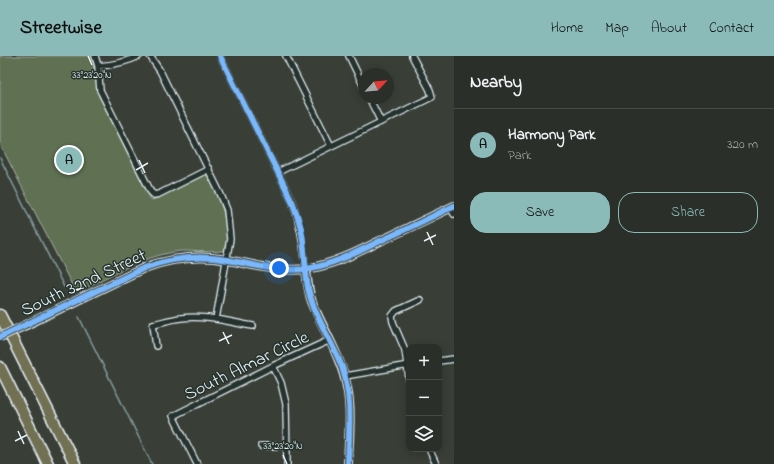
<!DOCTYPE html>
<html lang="en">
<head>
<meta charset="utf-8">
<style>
	:root { --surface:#2b2f29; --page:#333731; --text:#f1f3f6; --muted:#a6a9a8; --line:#474a46; --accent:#8bbbb9 }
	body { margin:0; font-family:"Indie Flower",sans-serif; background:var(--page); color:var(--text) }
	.controls { position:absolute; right:12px; bottom:12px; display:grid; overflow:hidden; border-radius:8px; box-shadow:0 2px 10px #0003 }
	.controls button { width:36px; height:36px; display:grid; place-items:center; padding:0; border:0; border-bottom:1px solid var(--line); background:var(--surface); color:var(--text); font:20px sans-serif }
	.compass { position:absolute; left:358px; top:12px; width:36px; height:36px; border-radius:50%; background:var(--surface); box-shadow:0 2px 10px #0003; rotate:64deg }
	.you { position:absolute; left:279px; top:212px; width:14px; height:14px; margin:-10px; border:3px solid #fff; border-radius:50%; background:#1a73e8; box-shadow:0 0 0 6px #1a73e833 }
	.badge { display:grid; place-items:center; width:26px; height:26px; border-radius:50%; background:var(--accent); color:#111; font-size:13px; font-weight:700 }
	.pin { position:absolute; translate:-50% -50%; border:2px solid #fff; box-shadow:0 1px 4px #0006 }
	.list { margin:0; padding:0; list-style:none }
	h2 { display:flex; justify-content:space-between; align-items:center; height:52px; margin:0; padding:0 16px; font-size:17px }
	h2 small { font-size:13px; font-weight:400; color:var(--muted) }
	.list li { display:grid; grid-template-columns:26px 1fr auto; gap:12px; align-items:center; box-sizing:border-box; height:72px; padding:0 16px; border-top:1px solid var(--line) }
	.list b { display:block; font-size:15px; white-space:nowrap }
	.list p { margin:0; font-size:13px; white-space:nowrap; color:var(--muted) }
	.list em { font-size:13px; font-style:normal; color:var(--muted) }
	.actions { display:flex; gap:8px; padding:12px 16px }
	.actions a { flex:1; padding:9px 0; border:1px solid var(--accent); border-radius:16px; text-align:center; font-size:14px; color:var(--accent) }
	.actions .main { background:var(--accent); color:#111 }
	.icon { flex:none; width:22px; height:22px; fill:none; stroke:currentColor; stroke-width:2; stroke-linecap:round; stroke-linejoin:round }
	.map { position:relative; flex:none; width:454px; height:408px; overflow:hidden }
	header { display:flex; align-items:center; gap:24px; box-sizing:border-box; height:56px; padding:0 20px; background:var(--accent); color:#111 }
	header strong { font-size:19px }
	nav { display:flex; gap:22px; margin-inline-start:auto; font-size:14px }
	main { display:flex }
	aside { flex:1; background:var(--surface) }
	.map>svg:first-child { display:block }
	.green { fill:#5f7052; stroke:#a4b0a5 }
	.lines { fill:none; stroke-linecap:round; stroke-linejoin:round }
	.stream { stroke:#869ea3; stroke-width:1.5 }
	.minor-casing { stroke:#e8f1f8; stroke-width:8 }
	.tertiary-casing { stroke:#e8f1f8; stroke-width:10 }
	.motorway-casing { stroke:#e8f1f8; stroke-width:13 }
	.minor { stroke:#26332d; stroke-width:5.5 }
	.tertiary { stroke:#26332d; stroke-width:7 }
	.motorway { stroke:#716f52; stroke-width:10 }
	.tertiary-bridge-casing { stroke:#e8f1f8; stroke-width:10; stroke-linecap:butt }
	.tertiary-bridge { stroke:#26332d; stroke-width:7 }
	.cycleway-casing { stroke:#26332d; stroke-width:8 }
	.cycleway { stroke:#7ab7fb; stroke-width:6 }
	.ticks { fill:none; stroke:#e8f1f8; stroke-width:1.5 }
	.labels { text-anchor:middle; stroke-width:3; stroke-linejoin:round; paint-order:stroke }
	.street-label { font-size:18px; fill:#e8f1f8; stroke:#26332d }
	.ticks-label { font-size:10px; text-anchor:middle; fill:#e8f1f8; stroke:#26332d; stroke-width:3; stroke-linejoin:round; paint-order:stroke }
</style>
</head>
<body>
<header>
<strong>Streetwise</strong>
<nav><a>Home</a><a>Map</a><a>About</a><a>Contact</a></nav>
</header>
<main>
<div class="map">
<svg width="454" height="408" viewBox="0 0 454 408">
	<rect width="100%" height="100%" fill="#393f37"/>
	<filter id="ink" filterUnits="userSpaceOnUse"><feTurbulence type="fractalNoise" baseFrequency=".025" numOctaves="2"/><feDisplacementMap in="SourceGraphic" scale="8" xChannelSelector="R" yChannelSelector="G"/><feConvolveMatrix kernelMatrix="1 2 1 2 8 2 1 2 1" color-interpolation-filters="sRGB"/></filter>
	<g filter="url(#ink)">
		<path class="green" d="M0 0H92L95 22 99 40 150 142 152 144 155 143 201 120 206 119C220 134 231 175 225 194 220 197 191 195 182 195 144 199 110 220 76 237L0 88Z"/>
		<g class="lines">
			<path class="stream" d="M0 102 64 231
				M79 261 152 408"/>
			<defs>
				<path id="minor" d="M95 0 98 10 100 34 151 136 154 139 159 138 209 113
					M150 0 160 15 221 139 227 154 230 183 216 263
					M220 0 292 145C301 168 303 189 306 213
					M286 0 331 90
					M349 0 364 31
					M98 10C113 9 125 7 139 0
					M369 42 381 66
					M278 116 432 41 430 34 412 0
					M451 152 454 158
					M156 290 153 268C162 266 172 263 181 262 205 259 230 266 253 270
					M439 305 454 303
					M273 310 281 327 286 348 287 408
					M345 320 409 309
					M409 323 405 294 393 266 392 260 396 255 420 244
					M261 390H286
					M429 393 436 408
					M197 408 173 360 273 310 330 284"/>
				<path id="tertiary" d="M306 213C307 224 308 235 312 246 322 271 337 294 344 319 353 348 349 378 348 408
					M26 269 144 212C171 202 200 199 228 204 254 209 279 216 306 213 332 209 356 197 380 185 405 174 429 162 454 150"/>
				<path id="motorway" d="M0 259 75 408
					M0 311 48 408"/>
			</defs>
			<use href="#minor" class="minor-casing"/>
			<use href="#tertiary" class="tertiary-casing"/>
			<use href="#motorway" class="motorway-casing"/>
			<use href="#minor" class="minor"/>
			<use href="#tertiary" class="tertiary"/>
			<use href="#motorway" class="motorway"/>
			<defs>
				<path id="tertiary-bridge" d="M0 281 26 269"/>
			</defs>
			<use href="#tertiary-bridge" class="tertiary-bridge-casing"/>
			<use href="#tertiary-bridge" class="tertiary-bridge"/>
			<defs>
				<path id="cycleway" d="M220 0 292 145C296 156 300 166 302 177 305 195 305 214 308 232 314 260 332 285 342 311 353 343 349 375 348 408
					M0 281 144 212C171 202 200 199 228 204 254 209 279 216 306 213 332 209 356 197 380 185 405 174 429 162 454 150"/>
			</defs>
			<use href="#cycleway" class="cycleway-casing"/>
			<use href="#cycleway" class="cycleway"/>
		</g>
	</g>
	<path class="ticks" d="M88 0 92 9M139 104 145 117M136 114 148 107M427 176 433 189M424 185 436 179M223 276 229 288M219 285 232 279M18 375 24 388M15 385 27 379M283 399 287 408"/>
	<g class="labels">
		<g class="street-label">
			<text transform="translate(83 226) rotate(-25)" y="6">South 32nd Street</text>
			<text transform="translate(246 309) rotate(-26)" y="6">South Almar Circle</text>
		</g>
	</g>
	<g class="ticks-label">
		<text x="92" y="22">33°23'20"N</text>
		<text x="283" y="393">33°23'20"N</text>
	</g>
</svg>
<div class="controls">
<button>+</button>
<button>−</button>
<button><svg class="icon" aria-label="layers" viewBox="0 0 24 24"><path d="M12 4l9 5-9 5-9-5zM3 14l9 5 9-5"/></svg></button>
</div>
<svg class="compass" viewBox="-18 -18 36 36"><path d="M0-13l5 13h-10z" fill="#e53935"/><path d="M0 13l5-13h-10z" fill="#a6a9a8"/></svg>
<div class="you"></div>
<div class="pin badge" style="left:69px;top:104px">A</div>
</div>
<aside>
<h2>Nearby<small></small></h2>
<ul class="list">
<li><span class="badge">A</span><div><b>Harmony Park</b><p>Park</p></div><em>320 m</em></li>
</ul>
<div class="actions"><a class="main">Save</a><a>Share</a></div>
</aside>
</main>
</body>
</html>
